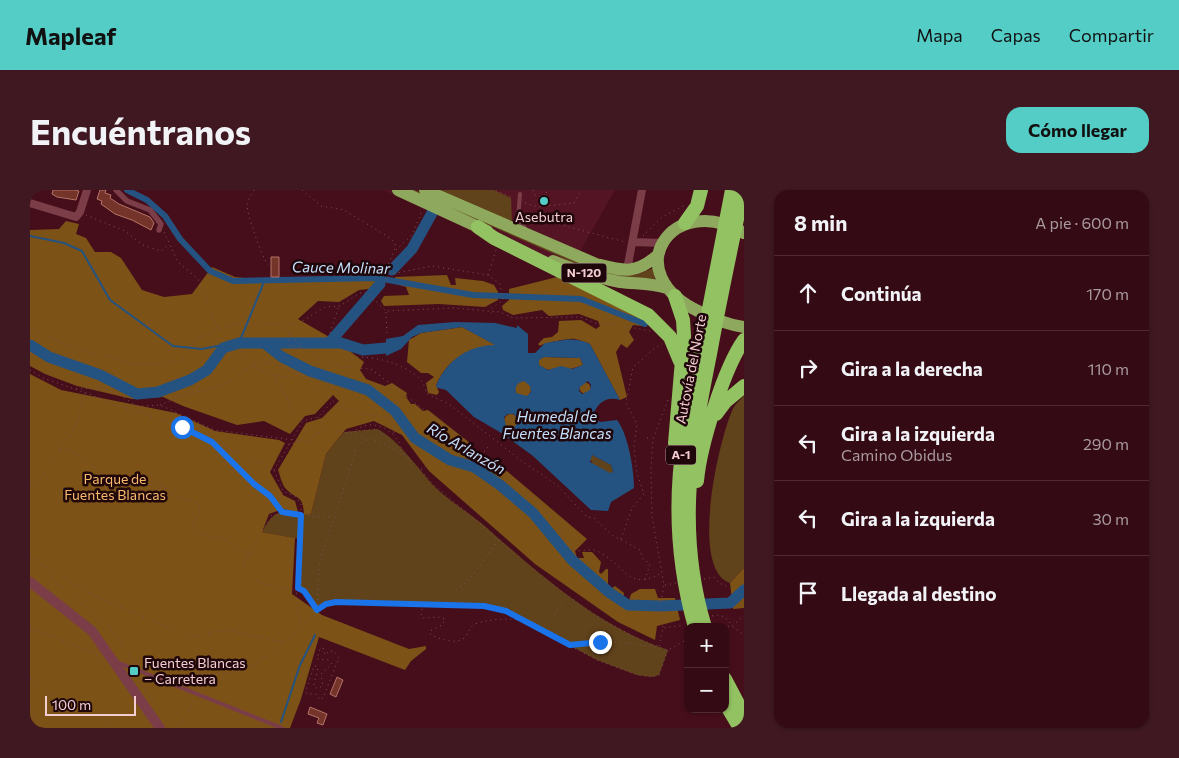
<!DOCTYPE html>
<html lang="es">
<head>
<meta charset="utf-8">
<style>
	:root { --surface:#340a14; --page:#3f1822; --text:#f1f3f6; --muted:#a99aa0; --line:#4e2b34; --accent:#54cdc7 }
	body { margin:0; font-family:Commissioner,sans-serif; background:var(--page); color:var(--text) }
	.controls { position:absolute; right:15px; bottom:15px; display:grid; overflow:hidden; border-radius:10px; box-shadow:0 1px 4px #0004 }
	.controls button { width:45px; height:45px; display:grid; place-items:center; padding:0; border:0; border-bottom:1px solid var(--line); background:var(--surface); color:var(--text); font:25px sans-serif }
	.scale { position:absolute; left:15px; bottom:12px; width:91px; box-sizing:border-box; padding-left:5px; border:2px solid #f3cdd1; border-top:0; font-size:14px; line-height:18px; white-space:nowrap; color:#f3cdd1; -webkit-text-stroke:4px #1e060a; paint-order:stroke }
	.stop { position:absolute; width:15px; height:15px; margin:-11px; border:4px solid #1a73e8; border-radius:50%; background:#fff }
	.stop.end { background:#1a73e8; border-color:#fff; box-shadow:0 1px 5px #0008 }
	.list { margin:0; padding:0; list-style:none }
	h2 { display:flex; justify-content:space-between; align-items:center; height:65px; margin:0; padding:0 20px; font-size:21px }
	h2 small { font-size:16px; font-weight:400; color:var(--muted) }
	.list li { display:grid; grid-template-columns:32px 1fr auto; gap:15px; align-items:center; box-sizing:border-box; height:75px; padding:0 20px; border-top:1px solid var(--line) }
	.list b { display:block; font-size:19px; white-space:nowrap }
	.list p { margin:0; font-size:16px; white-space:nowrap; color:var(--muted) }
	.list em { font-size:16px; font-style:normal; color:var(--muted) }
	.icon { flex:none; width:28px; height:28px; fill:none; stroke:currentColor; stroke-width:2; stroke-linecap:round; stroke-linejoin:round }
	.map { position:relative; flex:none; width:714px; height:538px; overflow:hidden; border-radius:15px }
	header { display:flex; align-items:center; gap:30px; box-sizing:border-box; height:70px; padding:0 25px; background:var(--accent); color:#111 }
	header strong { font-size:24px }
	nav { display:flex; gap:28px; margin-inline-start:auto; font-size:18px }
	.intro { display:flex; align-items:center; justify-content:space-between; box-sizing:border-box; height:120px; padding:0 30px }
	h1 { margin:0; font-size:35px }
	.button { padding:12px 22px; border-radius:15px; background:var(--accent); color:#111; font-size:18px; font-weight:700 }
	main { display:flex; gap:30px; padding:0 30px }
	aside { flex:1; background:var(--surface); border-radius:15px; box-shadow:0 1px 4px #0004 }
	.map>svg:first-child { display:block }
	.built { fill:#551423 }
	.green { fill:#60421b }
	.forest { fill:#7c5216 }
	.water { fill:#255381; fill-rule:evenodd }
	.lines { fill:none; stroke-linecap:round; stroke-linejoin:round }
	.stream { stroke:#255381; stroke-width:2 }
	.canal { stroke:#255381; stroke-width:6 }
	.river { stroke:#255381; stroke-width:11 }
	.building { fill:#74342a; stroke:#b47367 }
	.path { stroke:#814f59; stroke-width:1; stroke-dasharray:1 4; stroke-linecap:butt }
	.service { stroke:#7b3e48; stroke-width:4 }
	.pedestrian { stroke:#7b3e48; stroke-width:5.5 }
	.minor { stroke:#7b3e48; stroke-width:8 }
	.secondary { stroke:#7b3e48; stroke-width:10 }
	.trunk { stroke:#8ea85d; stroke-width:12 }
	.motorway { stroke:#93c262; stroke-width:14 }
	.route { stroke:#1a73e8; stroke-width:6 }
	.poi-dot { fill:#54cdc7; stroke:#1e060a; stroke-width:2 }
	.labels { text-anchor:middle; stroke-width:5; stroke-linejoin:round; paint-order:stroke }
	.shield { fill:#1e060a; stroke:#b39195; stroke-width:1 }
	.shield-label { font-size:12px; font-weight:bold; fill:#f3cdd1 }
	.poi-label { font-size:14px; fill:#f3cdd1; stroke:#1e060a }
	.street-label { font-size:14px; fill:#f3cdd1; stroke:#1e060a }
	.park-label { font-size:14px; fill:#faba6b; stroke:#1e060a }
	.water-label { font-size:15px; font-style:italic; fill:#c5e0fc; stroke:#1e060a }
</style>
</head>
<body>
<header>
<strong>Mapleaf</strong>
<nav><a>Mapa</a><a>Capas</a><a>Compartir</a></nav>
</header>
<div class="intro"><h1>Encuéntranos</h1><a class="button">Cómo llegar</a></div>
<main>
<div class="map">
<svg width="714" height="538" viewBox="0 0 714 538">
	<rect width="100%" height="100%" fill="#460e1b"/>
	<path class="built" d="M354 0H585L536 86Z"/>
	<path class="green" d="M379 0H385L545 71 606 85 623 78 625 89 598 88 558 79Z
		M409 0H464L481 8 482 33Z
		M714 206V378L700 393C659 379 689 250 702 221 704 215 710 210 714 206Z
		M347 239C369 249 389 281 406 298 422 313 441 324 457 338 511 386 569 437 638 460L629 485 622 487 607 485 567 470 483 425 462 417 380 412H306L296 414 287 420 274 401 268 398 270 349 232 342C249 311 253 327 281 324L296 264 314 242Z
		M562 265 581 275 583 282 580 284 564 276 559 268Z"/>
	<path class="forest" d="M36 31 49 34 46 44 56 48 65 62H81L91 68 112 100 134 107 162 104 182 77 205 87 233 90 352 85 339 99 329 100 309 112 288 111 268 129 308 152 334 172 330 180 336 189 355 196 362 193 377 203 376 207 381 214H385L393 221 398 220 440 253 438 259 446 266 445 271 448 274 452 270 458 274 465 271 557 349 545 361 547 368H554L552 362H562L571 372 569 382 571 384 576 379H578V396L581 399 585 396 594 403 593 410 599 411 601 404 610 399H625L628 408H645L650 430 627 436 625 450 588 432 505 374 399 281 372 245 344 231 316 239 296 264 281 324 274 325C273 304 268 311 256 299 252 295 250 285 248 280L276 233 292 228 309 211 303 205 285 224 275 226 260 244 234 231 207 235 153 216 133 207 102 209 47 196 15 184 0 176V40L29 39Z
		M417 85 421 95H426L425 88 453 91 464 95 468 102V110L455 117 409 114 354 116 351 111 354 106 379 105 376 97 366 94 365 87Z
		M527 87 613 130 612 136 603 135 599 142 604 150 597 158 591 154 586 162 597 207 590 210 560 154C555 152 550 150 545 149 540 148 514 153 510 156L508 154 514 148 522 147 528 142 529 131 551 130 566 139 570 136 568 131 549 124 519 126 512 120 483 125 473 120 472 116 479 110V99Z
		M432 137 466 155C435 164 421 164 406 195L409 202 407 205 398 203 396 193 404 187 398 183H391L377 172 379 150 391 143Z
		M514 167 550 168 553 175C540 180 520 184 509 175L508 170Z
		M0 184 31 200 146 223 185 241 249 250 255 253 240 282 253 305 265 311 268 322 253 319 239 324 232 342 265 348 262 404 292 425 379 459 396 456V459L381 471 375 480 289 447 271 509 260 538H0Z
		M485 199a8 8 0 1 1 16 0a8 8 0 1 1-16 0Z
		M549.5 198a5.5 5.5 0 1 1 11 0a5.5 5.5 0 1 1-11 0Z
		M474 231a7 7 0 1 1 14 0a7 7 0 1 1-14 0Z
		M714 378V418L703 419 700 393Z"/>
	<path class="water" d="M425 132 465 133 487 138V135L498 144V163H505L515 153C533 151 542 146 560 154L590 210C577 206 568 212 563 225L570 232 587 230C598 244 604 279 604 298L581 312 578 321 561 320 503 266 473 244 444 227 416 200 408 198 406 196C416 171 438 155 465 155L432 137 391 143 382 147 371 159 356 166V149L373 146 388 135ZM514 167 550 168 553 175 542 179 531 176 518 180 509 175V170ZM494 191 500 196 501 202 497 206 486 203C485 196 487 193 494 191ZM558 191 561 195 560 200 552 204 549 201 550 197ZM478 224H484L488 232 483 239 476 236 474 227ZM562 265 581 275 583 282 580 283 560 272Z"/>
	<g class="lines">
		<path class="stream" d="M0 46 34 53 52 61 80 110 143 156 172 159 187 156 193 158
			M209 153 234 92
			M251 532 270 475 285 445"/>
		<path class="canal" d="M97 0 117 10 135 26 150 49 180 81 203 91 347 88 443 105 551 109 615 134"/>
		<path class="river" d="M362 80 382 59 402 23
			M234 153H311L333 160 356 158
			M299 153 350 94
			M0 155 19 167 70 185 107 204 128 202 160 190 177 180 193 158 209 153H234L252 167 280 181 338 200 365 221 385 248 420 270 444 277 470 295 503 323 542 370 580 403 598 415 631 416 700 413 714 400"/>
	</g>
	<path class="building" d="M23 0H45L49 1 46 10 27 7 22 4Z
		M70 0H76L75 3 81 5 80 8 89 14 120 27 124 33 121 40 102 30 85 24 71 14 72 11 67 9Z
		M241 67H249V87H241Z
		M307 487 313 490 306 507 300 504Z
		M280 517 297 524 293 535 287 533 289 528 278 524Z"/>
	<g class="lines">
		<path class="path" d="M224 0C221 5 218 9 217 15 217 25 232 67 238 75
			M272 0 291 16 314 20 360 48 365 53C366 64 357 70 358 80L362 84 402 76 458 85 470 94 473 110 462 118 461 123
			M466 0 481 7
			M503 0 505 5 513 8 518 0
			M495 13 509 17 544 13 551 0
			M56 25 95 41 113 55 131 61 138 55
			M495 28 502 27 595 52
			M134 42 148 72 168 89 188 139
			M613 46 632 27 655 15
			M366 60 382 45 391 23H394
			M458 85 466 60
			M356 89 359 83
			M356 122 357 144
			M0 138 45 158 105 174H128L146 172 154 168 164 150 188 139 209 134 266 135 295 117 310 116 330 103H337L356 121 423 118 470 122 483 128 550 127 568 134H583L620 141
			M255 138 271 157 287 167 311 177 341 179 432 249 433 256C463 270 505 305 525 331 531 340 535 353 545 359 552 364 559 357 567 361 596 374 595 402 632 383
			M300 143 309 116
			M259 145 260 156 270 157
			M211 161C223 176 231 185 251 186 258 187 261 188 267 184
			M316 177 327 167C348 167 375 174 390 189 394 193 395 200 397 204L419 214 493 272 527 295 557 327 564 328 582 345 610 360 613 369 620 374 615 390
			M0 180 13 188 62 205 77 212 152 237 244 280 253 301 266 307 271 314 268 398 274 401 286 418
			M245 187 261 217 273 231
			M46 199C76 197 80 198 105 215
			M130 215 160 203 192 196 227 173H243L279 188 303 211 328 224 358 227 363 233 364 246
			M97 217 130 215 185 240 271 251H277L295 239
			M288 227 296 239C325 243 356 251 380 270 392 279 400 293 412 302 482 358 552 432 638 460L658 449
			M326 240C344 227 366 241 372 259
			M319 242 347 239 379 268
			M617 248 622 249
			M183 253C205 277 232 296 252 322
			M258 255 271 251
			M30 259 43 261 72 283 86 291 132 296 142 304 169 314 170 325 163 333 168 343 188 349 192 348 205 358 220 364
			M451 266 458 257
			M391 279 402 272 409 274
			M244 280 273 231 288 227 302 212
			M0 297 12 286 46 236 55 203
			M241 326 253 301
			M591 349 602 318 614 304 607 283 604 257 607 234 596 213 603 177C614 169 620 160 632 154
			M0 366 11 374 28 394 79 436 105 474
			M11 374 66 407 162 447 186 441H202L253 452
			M674 389 684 387 689 393 696 396
			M635 395 646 393
			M268 398 266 405 271 437
			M266 400C247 396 218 396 214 375 221 362 237 323 252 322 270 321 283 330 303 326
			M631 412 634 395 622 326 621 280 623 249 638 210
			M405 413 437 392 469 350
			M393 414 391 424 393 428 408 427 415 429 412 435 400 441V444C408 449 429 456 436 446 439 442 440 436 445 434 462 429 473 428 491 430
			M287 420 289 376 327 256 338 249
			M631 421 633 437
			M682 426C692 423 697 428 702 436L714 426
			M693 437 702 436 714 445
			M0 438 69 465
			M510 439 522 429 533 412
			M540 455 588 452 626 457
			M629 456 633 438 654 435
			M293 458 295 465 299 461H304L309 468 293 508 290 510 286 504H277L276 500 284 476H287C289 482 284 489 284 496L288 499 293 495 291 484 302 474 298 470 287 469 290 459Z
			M67 464V468L76 475
			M108 485 125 516
			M144 488C177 478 196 493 232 469 245 461 259 449 271 438 283 426 288 415 306 412H380L462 417 482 425 567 470 607 485 622 487 629 485 638 460
			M0 489 33 510 59 519 85 538
			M169 499 175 486
			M0 521 11 538
			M148 538 165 509"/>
		<path class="service" d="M490 4 488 29 495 38
			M87 472 252 538"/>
		<path class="pedestrian" d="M86 0 97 11 120 20 131 34 129 40"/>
		<path class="minor" d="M0 13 46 27 50 22 57 0
			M603 52 632 53
			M597 80 612 0"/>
		<path class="secondary" d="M0 392 62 441 130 538"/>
		<path class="trunk" d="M368 0 457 41
			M395 0 566 74C594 81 605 85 628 65
			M714 43C642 0 586 83 670 122 684 129 698 135 714 137
			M523 71C545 80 567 88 590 92 607 94 621 93 637 98"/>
		<path class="motorway" d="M655 33 667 16 671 0
			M448 37 464 48 618 125 640 147 650 171
			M686 224 695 212 714 196
			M645 253 654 146 653 130 645 106
			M667 291C670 256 694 178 714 150
			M665 437C647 374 644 312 654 248L702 0
			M675 437C646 342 661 258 680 164 690 109 702 54 713 0
			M695 489 714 525
			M695 513 710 538"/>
	</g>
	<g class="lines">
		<path class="route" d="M152 237 182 252 224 294 240 306 252 322 271 325 268 398 274 401 287 420 296 414 306 412 454 416 476 421 540 455 570 452"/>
	</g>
	<g class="poi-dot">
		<circle cx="514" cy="11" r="5"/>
		<rect x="99" y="476" width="10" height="10" rx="2.5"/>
	</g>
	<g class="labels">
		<g class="shield">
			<rect x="531.5" y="73.5" width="45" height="19" rx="4"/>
			<rect x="636" y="255.5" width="30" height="19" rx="4"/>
		</g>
		<g class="shield-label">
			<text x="554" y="87">N-120</text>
			<text x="651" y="269">A-1</text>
		</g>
		<g class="poi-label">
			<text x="514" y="32">Asebutra</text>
			<text x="114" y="478" text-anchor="start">Fuentes Blancas<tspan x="114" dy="16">– Carretera</tspan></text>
		</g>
		<g class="street-label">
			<text transform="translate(661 179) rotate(-79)" y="5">Autovía del Norte</text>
		</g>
		<g class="park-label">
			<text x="85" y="294">Parque de<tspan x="85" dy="16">Fuentes Blancas</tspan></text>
		</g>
		<g class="water-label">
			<text transform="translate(311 78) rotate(1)" y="5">Cauce Molinar</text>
			<text x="527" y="232">Humedal de<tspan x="527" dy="17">Fuentes Blancas</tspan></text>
			<text transform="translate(436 259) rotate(30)" y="5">Río Arlanzón</text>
		</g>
	</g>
</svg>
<div class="controls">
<button>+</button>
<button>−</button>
</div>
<div class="scale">100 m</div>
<div class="stop" style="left:152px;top:237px"></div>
<div class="stop end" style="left:570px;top:452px"></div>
</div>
<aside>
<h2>8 min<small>A pie · 600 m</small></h2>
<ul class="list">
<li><svg class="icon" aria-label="ahead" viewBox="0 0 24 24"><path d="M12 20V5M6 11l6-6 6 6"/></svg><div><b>Continúa</b></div><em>170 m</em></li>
<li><svg class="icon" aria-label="right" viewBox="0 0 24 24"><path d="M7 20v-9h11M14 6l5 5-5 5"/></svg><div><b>Gira a la derecha</b></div><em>110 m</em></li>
<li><svg class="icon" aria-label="left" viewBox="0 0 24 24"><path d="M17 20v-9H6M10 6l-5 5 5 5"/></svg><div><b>Gira a la izquierda</b><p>Camino Obidus</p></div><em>290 m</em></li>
<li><svg class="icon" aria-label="left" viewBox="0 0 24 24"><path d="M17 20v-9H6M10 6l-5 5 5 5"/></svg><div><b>Gira a la izquierda</b></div><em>30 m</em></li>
<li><svg class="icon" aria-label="arrive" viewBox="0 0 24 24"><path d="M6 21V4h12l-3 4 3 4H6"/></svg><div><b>Llegada al destino</b></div></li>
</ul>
</aside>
</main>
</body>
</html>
